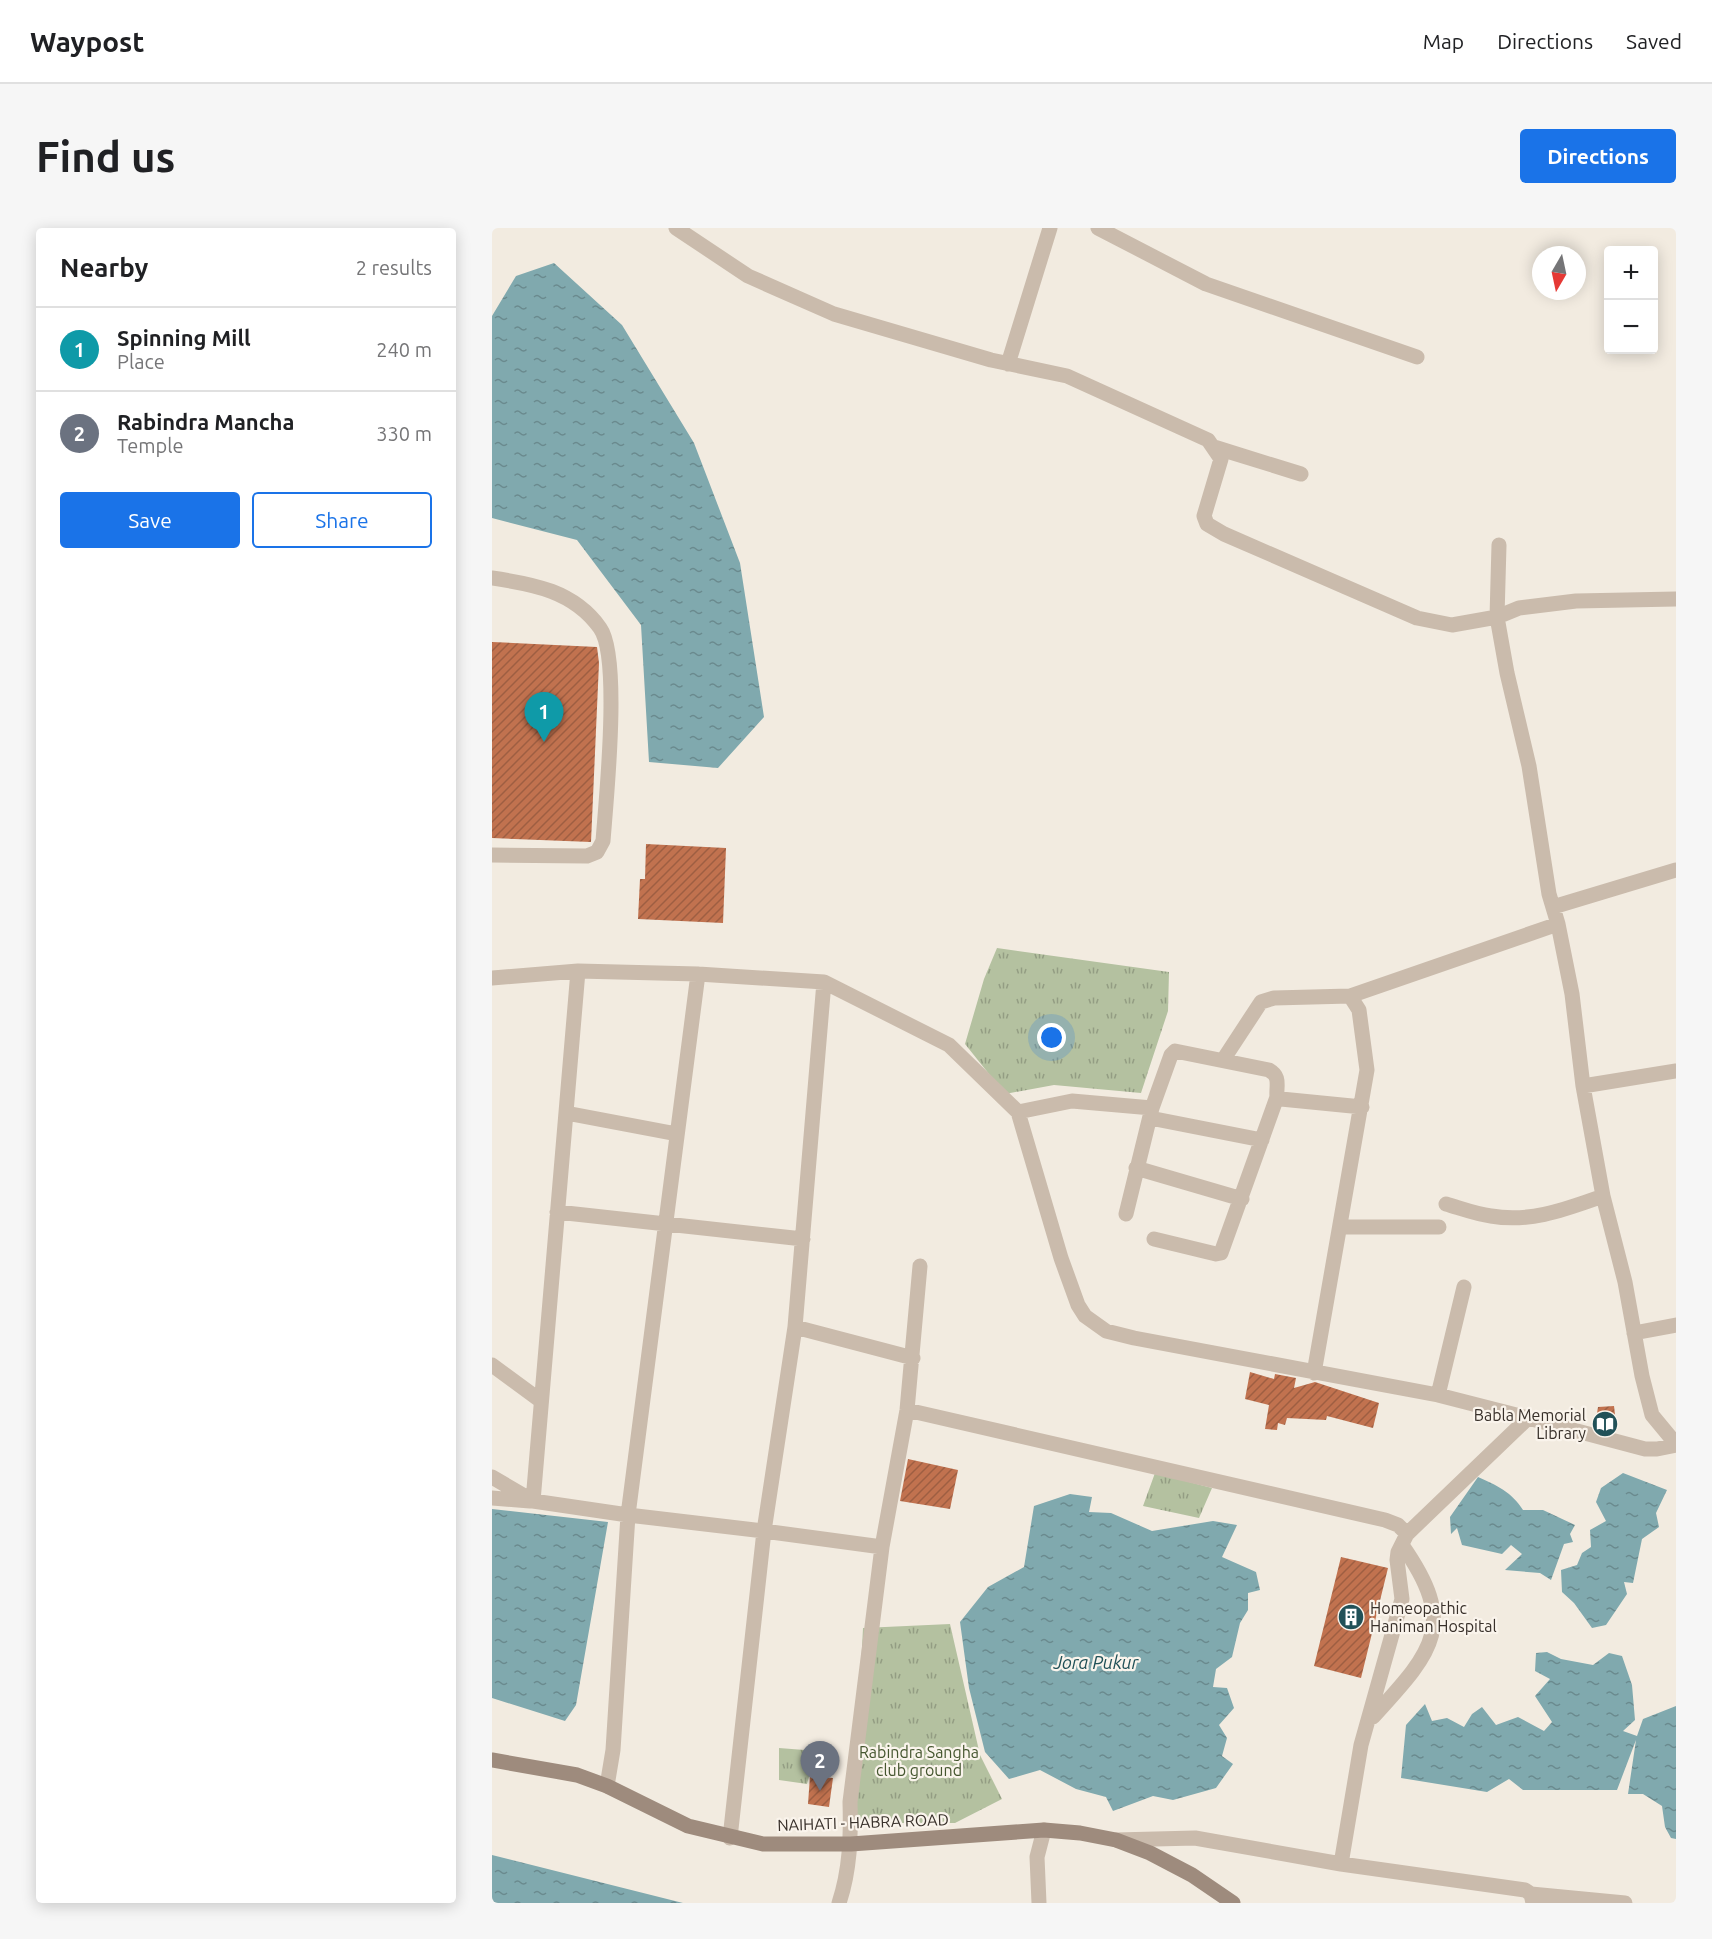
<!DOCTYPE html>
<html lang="en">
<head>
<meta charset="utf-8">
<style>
	:root { --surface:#fff; --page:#f6f6f6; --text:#202124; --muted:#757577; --line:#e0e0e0; --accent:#1a73e8 }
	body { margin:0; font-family:Ubuntu,sans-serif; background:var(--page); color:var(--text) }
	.controls { position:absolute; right:18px; top:18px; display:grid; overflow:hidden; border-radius:6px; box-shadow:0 3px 15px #0003 }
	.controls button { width:54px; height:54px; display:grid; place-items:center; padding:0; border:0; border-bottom:2px solid var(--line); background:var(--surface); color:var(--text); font:30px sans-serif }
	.compass { position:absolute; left:1040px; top:18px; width:54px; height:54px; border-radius:50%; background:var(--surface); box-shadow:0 3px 15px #0003; rotate:189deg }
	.you { position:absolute; left:560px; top:810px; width:21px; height:21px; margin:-15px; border:4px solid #fff; border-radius:50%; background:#1a73e8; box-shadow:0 0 0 9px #1a73e833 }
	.badge { display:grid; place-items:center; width:39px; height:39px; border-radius:50%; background:var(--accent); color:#fff; font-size:20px; font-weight:700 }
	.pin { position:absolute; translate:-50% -50px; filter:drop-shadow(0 2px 3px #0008) }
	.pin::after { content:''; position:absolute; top:32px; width:21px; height:18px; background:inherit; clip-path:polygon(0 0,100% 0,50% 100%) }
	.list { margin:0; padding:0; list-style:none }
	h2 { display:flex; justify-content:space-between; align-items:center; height:78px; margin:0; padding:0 24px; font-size:26px }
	h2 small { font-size:20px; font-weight:400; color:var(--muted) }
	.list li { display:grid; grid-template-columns:39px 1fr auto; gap:18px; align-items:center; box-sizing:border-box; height:84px; padding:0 24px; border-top:2px solid var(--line) }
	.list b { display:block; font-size:22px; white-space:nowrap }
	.list p { margin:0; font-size:20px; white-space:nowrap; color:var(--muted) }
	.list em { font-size:20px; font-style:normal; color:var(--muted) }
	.actions { display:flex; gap:12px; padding:18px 24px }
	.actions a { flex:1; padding:14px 0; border:2px solid var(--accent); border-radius:6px; text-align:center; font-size:21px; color:var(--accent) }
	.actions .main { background:var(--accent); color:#fff }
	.map { position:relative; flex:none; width:1184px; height:1675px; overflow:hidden; border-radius:6px }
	header { display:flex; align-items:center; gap:36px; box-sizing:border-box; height:84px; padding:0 30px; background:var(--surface); border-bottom:2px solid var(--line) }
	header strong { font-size:28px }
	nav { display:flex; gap:33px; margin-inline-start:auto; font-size:21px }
	.intro { display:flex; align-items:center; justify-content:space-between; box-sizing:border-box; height:144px; padding:0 36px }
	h1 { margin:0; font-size:42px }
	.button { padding:15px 27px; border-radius:6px; background:var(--accent); color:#fff; font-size:21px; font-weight:700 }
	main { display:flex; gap:36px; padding:0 36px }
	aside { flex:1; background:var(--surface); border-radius:6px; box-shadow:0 3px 15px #0003 }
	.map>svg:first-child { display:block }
	.park { fill:url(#park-tufts) }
	.water { fill:url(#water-ripples) }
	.building { fill:url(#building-hatch) }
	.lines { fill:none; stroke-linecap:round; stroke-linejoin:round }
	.minor { stroke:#cabbac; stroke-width:15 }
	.secondary { stroke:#9e8b7d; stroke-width:15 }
	.labels { text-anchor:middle; stroke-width:4.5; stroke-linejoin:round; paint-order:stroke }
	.poi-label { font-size:16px; fill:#38302a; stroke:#faf4ec; text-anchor:end }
	.park-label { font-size:16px; fill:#45562f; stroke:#faf4ec }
	.street-label { font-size:16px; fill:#38302a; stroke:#faf4ec }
	.water-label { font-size:18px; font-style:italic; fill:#215158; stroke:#faf4ec }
</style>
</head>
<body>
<header>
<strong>Waypost</strong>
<nav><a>Map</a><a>Directions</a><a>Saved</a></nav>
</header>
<div class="intro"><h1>Find us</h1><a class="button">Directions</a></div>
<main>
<aside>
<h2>Nearby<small>2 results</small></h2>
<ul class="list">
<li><span class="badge" style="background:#0f9aa8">1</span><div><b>Spinning Mill</b><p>Place</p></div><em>240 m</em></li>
<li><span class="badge" style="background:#6b7280">2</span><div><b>Rabindra Mancha</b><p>Temple</p></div><em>330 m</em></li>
</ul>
<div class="actions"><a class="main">Save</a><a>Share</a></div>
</aside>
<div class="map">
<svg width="1184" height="1675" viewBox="0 0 1184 1675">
	<defs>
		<pattern id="park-tufts" width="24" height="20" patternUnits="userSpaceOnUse" patternTransform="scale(1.5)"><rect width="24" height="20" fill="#b4c1a0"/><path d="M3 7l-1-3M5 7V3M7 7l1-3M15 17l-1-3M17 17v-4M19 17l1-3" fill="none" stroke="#939d83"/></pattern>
		<pattern id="water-ripples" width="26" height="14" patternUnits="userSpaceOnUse" patternTransform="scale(1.5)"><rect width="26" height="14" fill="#80a9ae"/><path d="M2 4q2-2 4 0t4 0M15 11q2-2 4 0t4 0" fill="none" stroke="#6a8a8e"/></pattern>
		<pattern id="building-hatch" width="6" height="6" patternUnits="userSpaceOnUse" patternTransform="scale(1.5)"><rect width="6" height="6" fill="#c1724f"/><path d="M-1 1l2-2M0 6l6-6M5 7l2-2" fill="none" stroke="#9e5e42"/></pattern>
	</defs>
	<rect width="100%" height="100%" fill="#f2ebe0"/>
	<path class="park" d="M505 720 677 744 676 783 649 865 562 857 513 866 473 816 492 751Z
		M663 1245 720 1260 707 1290 651 1278Z
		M458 1396 488 1527 510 1571 463 1595H361L371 1400Z
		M287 1520 338 1524 333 1545H318L315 1556 287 1552Z"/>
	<path class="water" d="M62 35 130 97 202 215 248 335 272 489 226 540 157 534 149 397 85 312 0 290V88L24 48Z
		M1131 1245 1175 1262 1164 1285 1167 1299 1150 1311 1141 1355 1132 1354 1135 1366 1114 1397 1100 1400 1082 1375 1070 1364 1069 1342 1085 1337 1090 1325 1099 1319 1098 1302 1114 1293 1104 1274 1109 1260Z
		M986 1249C1004 1257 1020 1264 1031 1282H1051L1083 1297 1078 1306 1081 1314 1072 1316 1059 1352 1048 1345 1013 1342 1030 1326 1019 1317 1010 1326 970 1317 965 1300 959 1306 958 1289Z
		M578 1266 600 1269 597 1284 619 1285 660 1303 721 1293 745 1297 730 1329 764 1344 768 1362 756 1365V1382L748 1395 740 1429 724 1441 721 1459 735 1460 742 1480 727 1497 735 1510 730 1528 741 1536 724 1560 681 1572 661 1568 621 1583 614 1569 584 1561 548 1542 517 1551 493 1524 477 1460 468 1394 496 1359 532 1339 542 1278Z
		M0 1281 116 1294 84 1477 73 1493 0 1470Z
		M1055 1424 1069 1431 1101 1437 1117 1425 1130 1428 1140 1457 1143 1492 1131 1503 1145 1508 1151 1491 1184 1478V1611L1179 1610 1173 1599 1170 1578 1151 1566H1136L1144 1512 1125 1562H1031L1017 1551 995 1564 909 1550 914 1497 933 1476 940 1493 955 1490 972 1499 980 1486 990 1479 1004 1497 1026 1489 1052 1503 1060 1494 1043 1468 1058 1451 1043 1443 1044 1425Z
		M0 1627 191 1675H0Z"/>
	<path class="building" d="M0 414 105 419 107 435 99 614 0 610Z
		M154 616 234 620 231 695 146 691 148 651H153Z
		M758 1144 782 1151 783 1146 804 1150 802 1160 823 1154 887 1175 881 1200 835 1188 834 1192 795 1190 793 1197 786 1195 785 1202 773 1201 777 1177 753 1171Z
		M1122 1178 1125 1203 1103 1198 1106 1179Z
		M416 1231 466 1242 458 1281 408 1273Z
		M849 1329 896 1340 869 1450 822 1438Z
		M318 1548 341 1550 337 1579 316 1576Z"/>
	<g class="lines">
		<path class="minor" d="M184 0 256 48 342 86 499 132 575 148 716 212 729 231 712 288 715 296 732 306 925 390 960 397 1005 389 1027 380 1084 373 1184 371
			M606 0 714 56 925 129
			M516 136 558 0
			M722 219 809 246
			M1007 317 1005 389 1015 445 1037 538 1057 666 1066 696 1080 766 1091 858 1111 968 1133 1054 1150 1148 1160 1187 1184 1216
			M0 350C41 356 82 363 108 400 129 429 114 572 111 613L105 624 95 628 0 627
			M1061 679 1184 642
			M86 743 206 746 332 754 303 1099 272 1303 136 1287 41 1273Z
			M0 750 86 743
			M332 754 457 817 526 884 569 1030 586 1077 593 1088 614 1103 642 1110 946 1167 1036 1190
			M858 768 1066 696
			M731 832 769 774 782 770 858 768 867 782 875 842 822 1145
			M1091 858 1184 843
			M526 884 580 873 660 880
			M74 885 185 906
			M658 890 770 912
			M644 940 750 971
			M954 976C968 980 984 986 999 988 1039 995 1074 981 1111 968
			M65 984 311 1011
			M634 986 660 880 679 827 683 823 777 842C789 849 784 857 785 869L789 871 870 879
			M848 999H947
			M662 1011 724 1026 729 1025 785 869
			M303 1099 421 1130
			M1142 1105 1184 1097
			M0 1137 49 1173
			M946 1167 972 1059
			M415 1182 893 1292 906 1297 915 1306
			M0 1249 41 1273
			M0 1270 38 1273
			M881 1489C940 1424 967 1398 910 1317
			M115 1558 121 1522 136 1287 206 746
			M238 1610 272 1303 390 1319
			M624 1612 703 1610 849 1636
			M1039 1666 1133 1675
			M347 1675C358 1642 359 1609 358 1574L390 1319 415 1182 428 1038
			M547 1675 545 1629 552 1602
			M1041 1675 1039 1666 1033 1662 849 1636 869 1517 910 1371 905 1332 906 1324 915 1306 1036 1190 1153 1221H1165L1184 1217"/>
		<path class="secondary" d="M0 1532 85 1547 115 1558 196 1598 271 1616H359L552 1602 588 1605 624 1612 658 1625 700 1647 741 1675"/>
	</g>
	<defs>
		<symbol id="library-disc" viewBox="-11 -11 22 22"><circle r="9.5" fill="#215158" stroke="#faf4ec"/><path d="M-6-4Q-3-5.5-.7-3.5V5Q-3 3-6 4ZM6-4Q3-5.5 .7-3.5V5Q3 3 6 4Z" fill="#fff"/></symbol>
		<symbol id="building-disc" viewBox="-11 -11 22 22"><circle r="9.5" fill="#215158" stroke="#faf4ec"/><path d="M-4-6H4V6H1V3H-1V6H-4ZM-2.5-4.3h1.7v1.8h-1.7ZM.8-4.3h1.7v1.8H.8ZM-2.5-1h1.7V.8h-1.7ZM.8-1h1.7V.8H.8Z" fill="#fff"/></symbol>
	</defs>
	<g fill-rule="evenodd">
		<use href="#library-disc" x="1098" y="1181" width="30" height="30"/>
		<use href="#building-disc" x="844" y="1374" width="30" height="30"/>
	</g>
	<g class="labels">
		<g class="poi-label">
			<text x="1094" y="1193">Babla Memorial<tspan x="1094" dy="18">Library</tspan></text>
			<text x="878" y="1386" text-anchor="start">Homeopathic<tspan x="878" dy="18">Haniman Hospital</tspan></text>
		</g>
		<g class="park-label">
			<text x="427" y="1530">Rabindra Sangha<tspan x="427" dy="18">club ground</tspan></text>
		</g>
		<g class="street-label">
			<text transform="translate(371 1594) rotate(-2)" y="6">NAIHATI - HABRA ROAD</text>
		</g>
		<g class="water-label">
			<text x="604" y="1441">Jora Pukur</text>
		</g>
	</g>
</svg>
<div class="controls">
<button>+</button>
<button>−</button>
</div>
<svg class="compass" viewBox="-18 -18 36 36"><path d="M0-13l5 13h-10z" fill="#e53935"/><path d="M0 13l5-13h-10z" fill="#757577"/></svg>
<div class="you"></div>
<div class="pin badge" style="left:52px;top:514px;background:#0f9aa8">1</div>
<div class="pin badge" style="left:328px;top:1563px;background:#6b7280">2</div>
</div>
</main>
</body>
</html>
